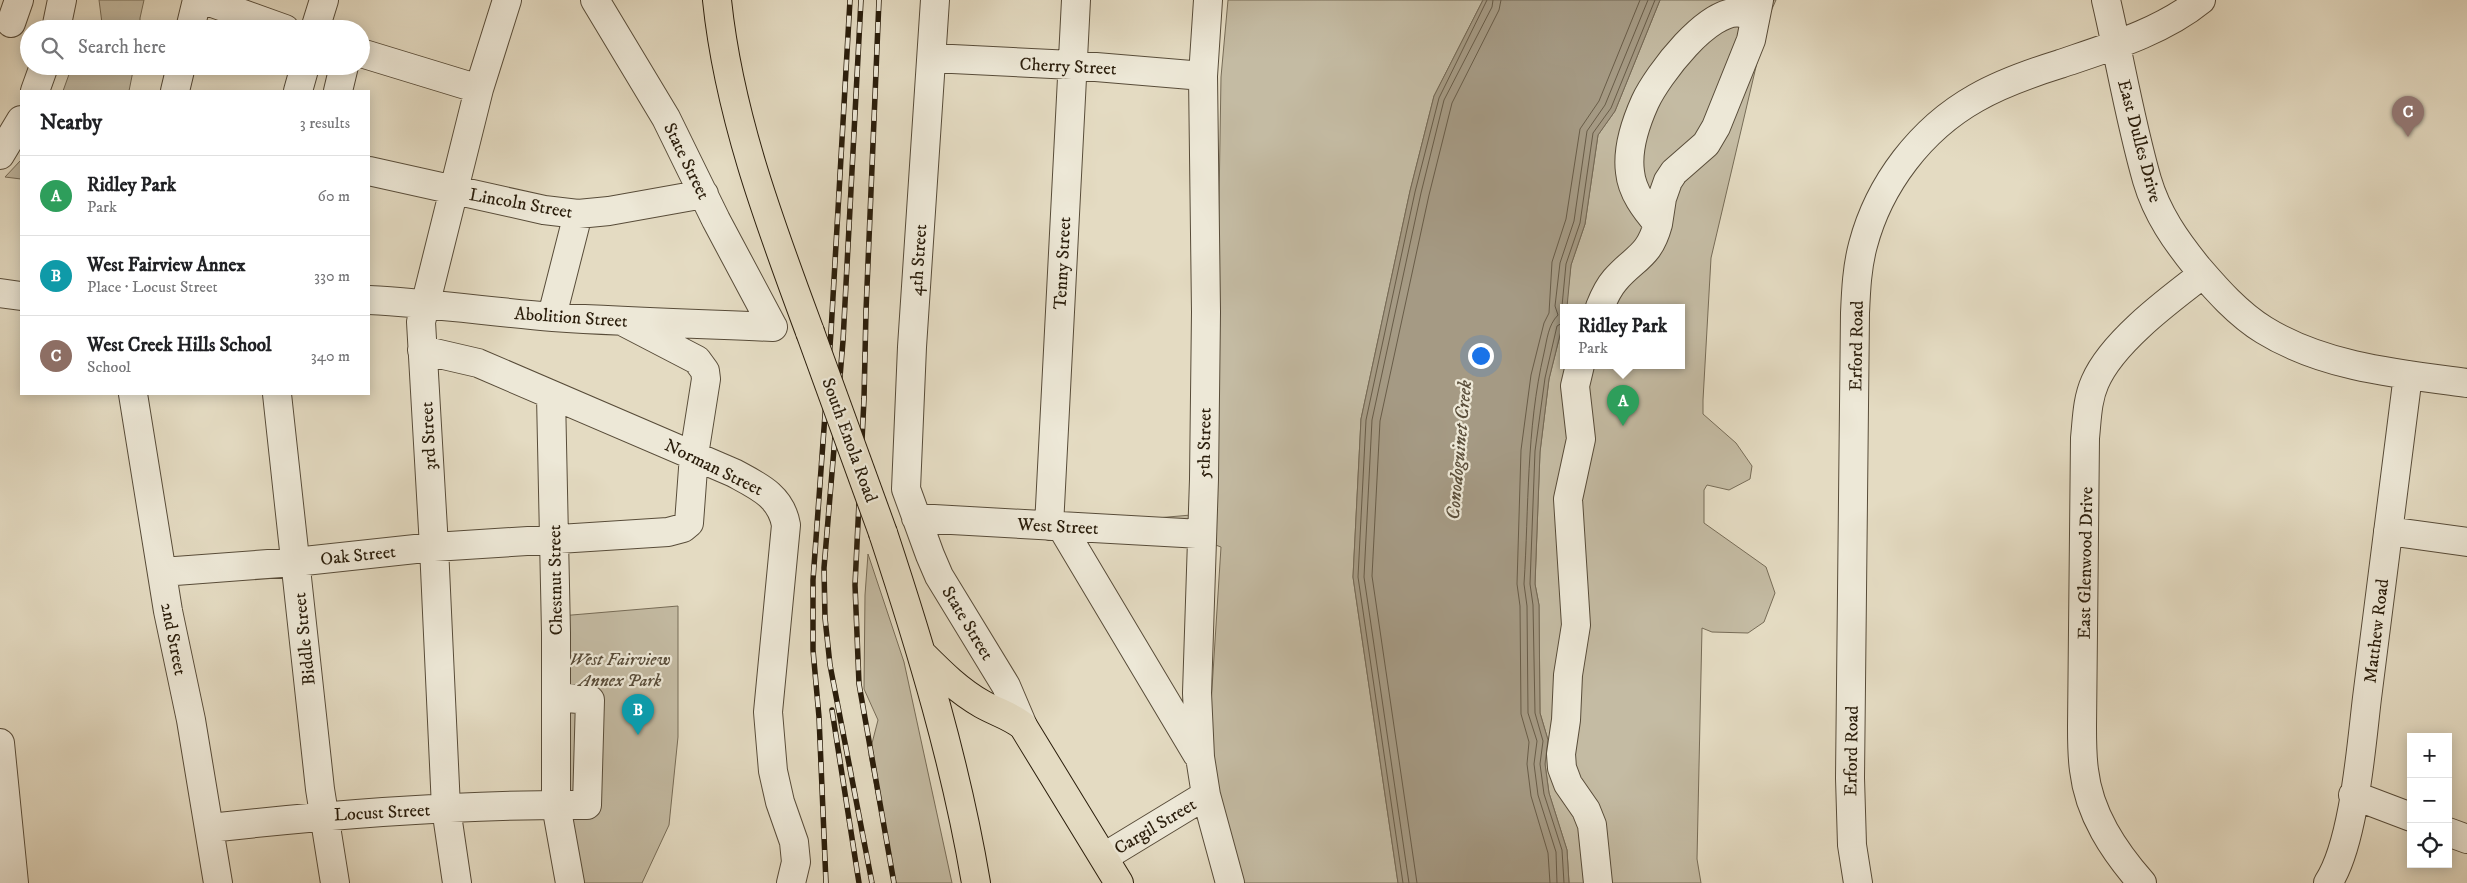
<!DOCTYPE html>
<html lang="en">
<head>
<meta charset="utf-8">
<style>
	:root { --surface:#fff; --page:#f2f2f2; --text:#202124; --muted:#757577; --line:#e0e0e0; --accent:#8f2418 }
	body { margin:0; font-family:"IM FELL DW Pica",serif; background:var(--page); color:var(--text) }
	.controls { position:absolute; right:15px; bottom:15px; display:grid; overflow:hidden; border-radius:0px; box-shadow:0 2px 12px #0003 }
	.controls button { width:45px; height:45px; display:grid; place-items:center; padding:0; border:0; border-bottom:1px solid var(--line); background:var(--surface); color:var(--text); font:25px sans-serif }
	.you { position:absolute; left:1480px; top:355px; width:18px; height:18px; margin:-12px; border:4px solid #fff; border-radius:50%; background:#1a73e8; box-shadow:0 0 0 8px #1a73e833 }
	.badge { display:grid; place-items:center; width:32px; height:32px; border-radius:50%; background:var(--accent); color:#fff; font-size:16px; font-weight:700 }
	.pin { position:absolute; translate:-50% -41px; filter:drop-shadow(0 1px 2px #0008) }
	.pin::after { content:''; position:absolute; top:26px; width:18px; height:15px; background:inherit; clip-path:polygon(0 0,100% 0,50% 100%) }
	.popup { position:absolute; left:1560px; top:304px; width:125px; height:65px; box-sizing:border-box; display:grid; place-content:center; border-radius:0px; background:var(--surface); filter:drop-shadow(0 1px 4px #0005); font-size:16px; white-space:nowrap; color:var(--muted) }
	.popup b { font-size:19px; color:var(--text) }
	.popup::after { content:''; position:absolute; left:50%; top:100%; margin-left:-10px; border:10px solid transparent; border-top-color:var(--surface) }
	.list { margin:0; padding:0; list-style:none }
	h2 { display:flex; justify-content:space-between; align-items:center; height:65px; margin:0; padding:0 20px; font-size:21px }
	h2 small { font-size:16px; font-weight:400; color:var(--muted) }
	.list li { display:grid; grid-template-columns:32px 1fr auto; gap:15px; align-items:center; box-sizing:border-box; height:80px; padding:0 20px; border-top:1px solid var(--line) }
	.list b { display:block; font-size:19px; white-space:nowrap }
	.list p { margin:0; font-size:16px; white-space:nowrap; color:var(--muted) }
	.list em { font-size:16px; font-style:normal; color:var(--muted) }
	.icon { flex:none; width:28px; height:28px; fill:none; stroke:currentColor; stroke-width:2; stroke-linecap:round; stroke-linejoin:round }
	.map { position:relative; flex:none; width:2467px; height:883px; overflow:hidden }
	.search { position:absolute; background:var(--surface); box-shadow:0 2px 12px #0003; left:20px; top:20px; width:350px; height:55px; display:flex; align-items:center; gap:12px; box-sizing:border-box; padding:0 18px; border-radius:28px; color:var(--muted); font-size:19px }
	.panel { position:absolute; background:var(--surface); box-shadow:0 2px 12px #0003; left:20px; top:90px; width:350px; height:305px; border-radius:0px }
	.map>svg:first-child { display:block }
	.green { fill:#c4bba3; stroke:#776c57 }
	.water { fill:#a59a84; stroke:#746854 }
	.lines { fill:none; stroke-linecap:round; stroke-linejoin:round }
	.shore { stroke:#685c48; stroke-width:1 }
	.minor-casing { stroke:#584c39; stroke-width:30 }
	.major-casing { stroke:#2a1d0b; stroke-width:30 }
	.minor { stroke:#ede8d7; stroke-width:28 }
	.major { stroke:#e4dbc2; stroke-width:28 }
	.rail-casing { stroke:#2a1d0b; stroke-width:5.5 }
	.rail { stroke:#ede8d7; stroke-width:4; stroke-dasharray:11; stroke-linecap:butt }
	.major-bridge-casing { stroke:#2a1d0b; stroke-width:30; stroke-linecap:butt }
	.major-bridge { stroke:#e4dbc2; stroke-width:28 }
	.labels { text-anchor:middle; stroke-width:4.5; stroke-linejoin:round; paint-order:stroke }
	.street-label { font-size:18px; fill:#2a1d0b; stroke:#ede8d7 }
	.park-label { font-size:18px; font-style:italic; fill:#584c39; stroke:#ede8d7 }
	.water-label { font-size:19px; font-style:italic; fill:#5b4f3b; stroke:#ede8d7 }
</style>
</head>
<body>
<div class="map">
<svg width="2467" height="883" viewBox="0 0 2467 883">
	<rect width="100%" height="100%" fill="#e4dbc2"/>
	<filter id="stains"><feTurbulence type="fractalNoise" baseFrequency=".004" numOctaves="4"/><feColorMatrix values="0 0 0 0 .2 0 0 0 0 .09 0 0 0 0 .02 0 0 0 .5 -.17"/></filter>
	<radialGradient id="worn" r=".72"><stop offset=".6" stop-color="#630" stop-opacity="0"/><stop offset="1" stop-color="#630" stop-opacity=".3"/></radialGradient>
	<path class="green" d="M99 0H144L140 18V29H94L102 23Z
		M1228 0H1483L1434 96 1410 191 1361 419 1353 577 1398 883H1234L1207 767 1221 547 1145 519 1214 513 1221 77Z
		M1660 0H1776L1767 20 1711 258 1703 400V414L1736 443 1752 466 1750 479 1729 490 1707 485 1704 490V523L1766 567 1775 593 1764 622 1748 633 1712 632 1702 628 1697 859 1701 883H1569L1567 850 1549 793 1545 764 1548 740 1540 713 1539 605 1535 584 1540 452 1549 379 1564 319V365H1682V307H1566L1571 265 1585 224 1598 135 1615 111Z
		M72 66H134L129 91H63Z
		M21 160V179L5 177Z
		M868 554 904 662 952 883H893L869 755 878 720 864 689 865 595Z
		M678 606V737L669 825 642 883H576L564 800 560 616Z"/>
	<path class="water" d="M1483 0H1660L1615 111 1598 135 1585 224 1571 265 1567 307H1564V319L1549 379 1540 452 1535 584 1539 605 1540 713 1548 740 1545 764 1549 793 1567 850 1569 883H1398L1353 577 1361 419 1410 191 1434 96Z"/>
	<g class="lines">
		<path class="shore" d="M1564 311 1562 306 1566 264 1580 223 1593 133 1611 108 1655 0
			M1403 883 1358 577 1366 420 1415 192 1439 98 1487 0
			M1409 883 1364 577 1372 420 1421 193 1444 100 1492 7 1493 0
			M1417 883 1372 576 1380 421 1429 195 1452 103 1499 10 1501 0
			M1550 883 1548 853 1531 796 1527 764 1529 742 1521 714 1520 606 1517 584 1521 450 1531 375 1544 323 1549 313 1552 262 1566 219 1580 129 1599 101 1640 0
			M1557 883 1556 852 1538 795 1534 764 1537 741 1528 713 1527 606 1524 584C1529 507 1526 430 1544 353 1547 340 1548 325 1558 315L1555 306 1560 263 1574 221 1587 131 1605 105 1648 0
			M1564 883 1562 850 1544 794 1540 764 1543 741 1535 713 1533 605 1530 584 1535 451 1545 378 1557 326 1564 322"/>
		<defs>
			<path id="minor" d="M204 0 285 29
				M595 0 666 118 716 220 773 327
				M935 0 912 347 906 489 930 555 939 576 1006 686 1023 726
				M1208 0 1203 76 1206 312 1204 479 1197 693 1200 757 1206 795 1230 883
				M2106 0C2120 60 2130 121 2147 180 2157 214 2176 241 2198 268 2217 290 2238 314 2264 330 2324 367 2398 374 2467 383
				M11 23 19 0
				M56 29 62 0
				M190 29 197 0
				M315 29 324 0
				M361 53 479 89
				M932 58 1072 65 1203 76
				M35 91 44 66
				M175 91 181 66
				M298 91 305 66
				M338 91 344 66
				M0 155 21 120
				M369 171 544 210 578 214 609 211 704 194
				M1658 224 1662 198 1668 181 1674 172 1706 144 1716 127 1751 40 1759 0
				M0 293 21 296
				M369 300C431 303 492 312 553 317 627 322 700 324 773 327
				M1600 307C1604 297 1608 288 1615 280 1635 257 1649 257 1658 224 1645 209 1632 192 1630 172 1627 150 1636 122 1645 102 1657 76 1709 6 1742 13 1746 14 1751 18 1755 20
				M552 316 578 214
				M422 350 478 363 734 473C758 486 781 496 786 525L768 712 773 771 780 802 794 842 796 862 791 883
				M1580 365 1575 386 1581 439 1568 499 1576 625 1568 675 1566 720 1561 754 1562 768 1568 784 1586 810 1592 825 1598 883
				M133 394 168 611 191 720 218 883
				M277 394 320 789 335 883
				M551 396 556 633V805L570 883
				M916 518 1201 534
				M1049 526 1076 0
				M1061 526 1197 754
				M2388 531 2467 542
				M162 572 295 562 434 547 668 532 683 528 689 523 694 455 706 379 705 371 697 360 622 321
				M0 743 14 883
				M2353 795 2411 817
				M210 828C335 814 461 804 587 805L590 700 556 697
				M2448 832 2467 839
				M1104 857 1206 795
				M457 883 446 808 434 547 421 322 479 89 507 0
				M1858 883 1852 845 1850 778 1855 313C1856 290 1857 267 1863 245 1879 184 1921 129 1976 98 2002 83 2031 73 2060 64 2107 48 2162 32 2201 0
				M2142 883C2114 851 2089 814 2084 770 2082 756 2082 741 2082 727L2085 438C2087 419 2087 400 2095 382 2112 342 2169 300 2203 274
				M2328 883C2354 843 2361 748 2367 698 2381 591 2394 483 2408 375"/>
			<path id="major" d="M717 0C729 116 770 224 810 332
				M883 533C921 648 956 764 976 883
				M922 654C941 673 959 691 982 704 996 712 1011 716 1023 726L1119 883"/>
		</defs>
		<use href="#minor" class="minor-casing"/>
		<use href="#major" class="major-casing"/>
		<use href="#minor" class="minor"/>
		<use href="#major" class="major"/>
		<defs>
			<path id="rail" d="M861 0 843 341 824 568 825 618 830 665 872 883
				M879 0 866 311 864 399 855 585 859 684 894 883
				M832 710 859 883
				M826 883 819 717 813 650V580L831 332 850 0"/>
		</defs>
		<use href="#rail" class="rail-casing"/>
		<use href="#rail" class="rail"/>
		<defs>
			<path id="major-bridge" d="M810 332 883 533"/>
		</defs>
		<use href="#major-bridge" class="major-bridge-casing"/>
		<use href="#major-bridge" class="major-bridge"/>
	</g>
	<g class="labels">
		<g class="street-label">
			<text transform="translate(1068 66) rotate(3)" y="6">Cherry Street</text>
			<text transform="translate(2140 141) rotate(75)" y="6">East Dulles Drive</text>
			<text transform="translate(687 161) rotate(64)" y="6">State Street</text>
			<text transform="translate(521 203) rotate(10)" y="6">Lincoln Street</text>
			<text transform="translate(918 260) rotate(-86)" y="6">4th Street</text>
			<text transform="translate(1062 263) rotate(-87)" y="6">Tenny Street</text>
			<text transform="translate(571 317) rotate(4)" y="6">Abolition Street</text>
			<text transform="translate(1856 346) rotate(-89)" y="6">Erford Road</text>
			<text transform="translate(428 436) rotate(-93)" y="6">3rd Street</text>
			<text transform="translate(850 440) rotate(70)" y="6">South Enola Road</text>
			<text transform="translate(1204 443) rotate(-89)" y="6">5th Street</text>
			<text transform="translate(714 467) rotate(26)" y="6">Norman Street</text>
			<text transform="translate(1058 526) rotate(3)" y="6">West Street</text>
			<text transform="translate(358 555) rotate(-6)" y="6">Oak Street</text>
			<text transform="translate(2085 563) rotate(-89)" y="6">East Glenwood Drive</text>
			<text transform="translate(555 580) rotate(-91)" y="6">Chestnut Street</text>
			<text transform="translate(968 623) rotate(59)" y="6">State Street</text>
			<text transform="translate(2376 631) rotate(-83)" y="6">Matthew Road</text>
			<text transform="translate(174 639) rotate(79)" y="6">2nd Street</text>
			<text transform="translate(304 639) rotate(-96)" y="6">Biddle Street</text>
			<text transform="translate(1851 751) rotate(-89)" y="6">Erford Road</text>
			<text transform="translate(382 812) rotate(-3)" y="6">Locust Street</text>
			<text transform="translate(1155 826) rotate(-31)" y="6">Cargil Street</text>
		</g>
		<g class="park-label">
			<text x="620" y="665">West Fairview<tspan x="620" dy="21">Annex Park</tspan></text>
		</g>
		<g class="water-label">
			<text transform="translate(1458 450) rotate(-85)" y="7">Conodoguinet Creek</text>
		</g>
	</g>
	<rect width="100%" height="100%" filter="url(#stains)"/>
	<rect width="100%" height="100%" fill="url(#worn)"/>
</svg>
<div class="controls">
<button>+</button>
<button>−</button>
<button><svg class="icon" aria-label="locate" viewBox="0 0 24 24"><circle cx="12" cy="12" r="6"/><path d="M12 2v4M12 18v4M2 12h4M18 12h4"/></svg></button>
</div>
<div class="you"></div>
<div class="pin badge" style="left:1623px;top:426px;background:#2e9e5b">A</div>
<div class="popup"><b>Ridley Park</b>Park</div>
<div class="pin badge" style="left:638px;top:735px;background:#0f9aa8">B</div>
<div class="pin badge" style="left:2408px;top:137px;background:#8d6e63">C</div>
<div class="search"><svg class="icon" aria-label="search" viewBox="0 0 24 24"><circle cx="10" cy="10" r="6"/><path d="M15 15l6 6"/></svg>Search here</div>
<section class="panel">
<h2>Nearby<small>3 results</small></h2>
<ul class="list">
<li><span class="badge" style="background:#2e9e5b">A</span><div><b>Ridley Park</b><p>Park</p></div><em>60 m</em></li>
<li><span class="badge" style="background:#0f9aa8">B</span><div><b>West Fairview Annex</b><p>Place · Locust Street</p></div><em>330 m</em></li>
<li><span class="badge" style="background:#8d6e63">C</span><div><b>West Creek Hills School</b><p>School</p></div><em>340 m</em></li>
</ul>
</section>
</div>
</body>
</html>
